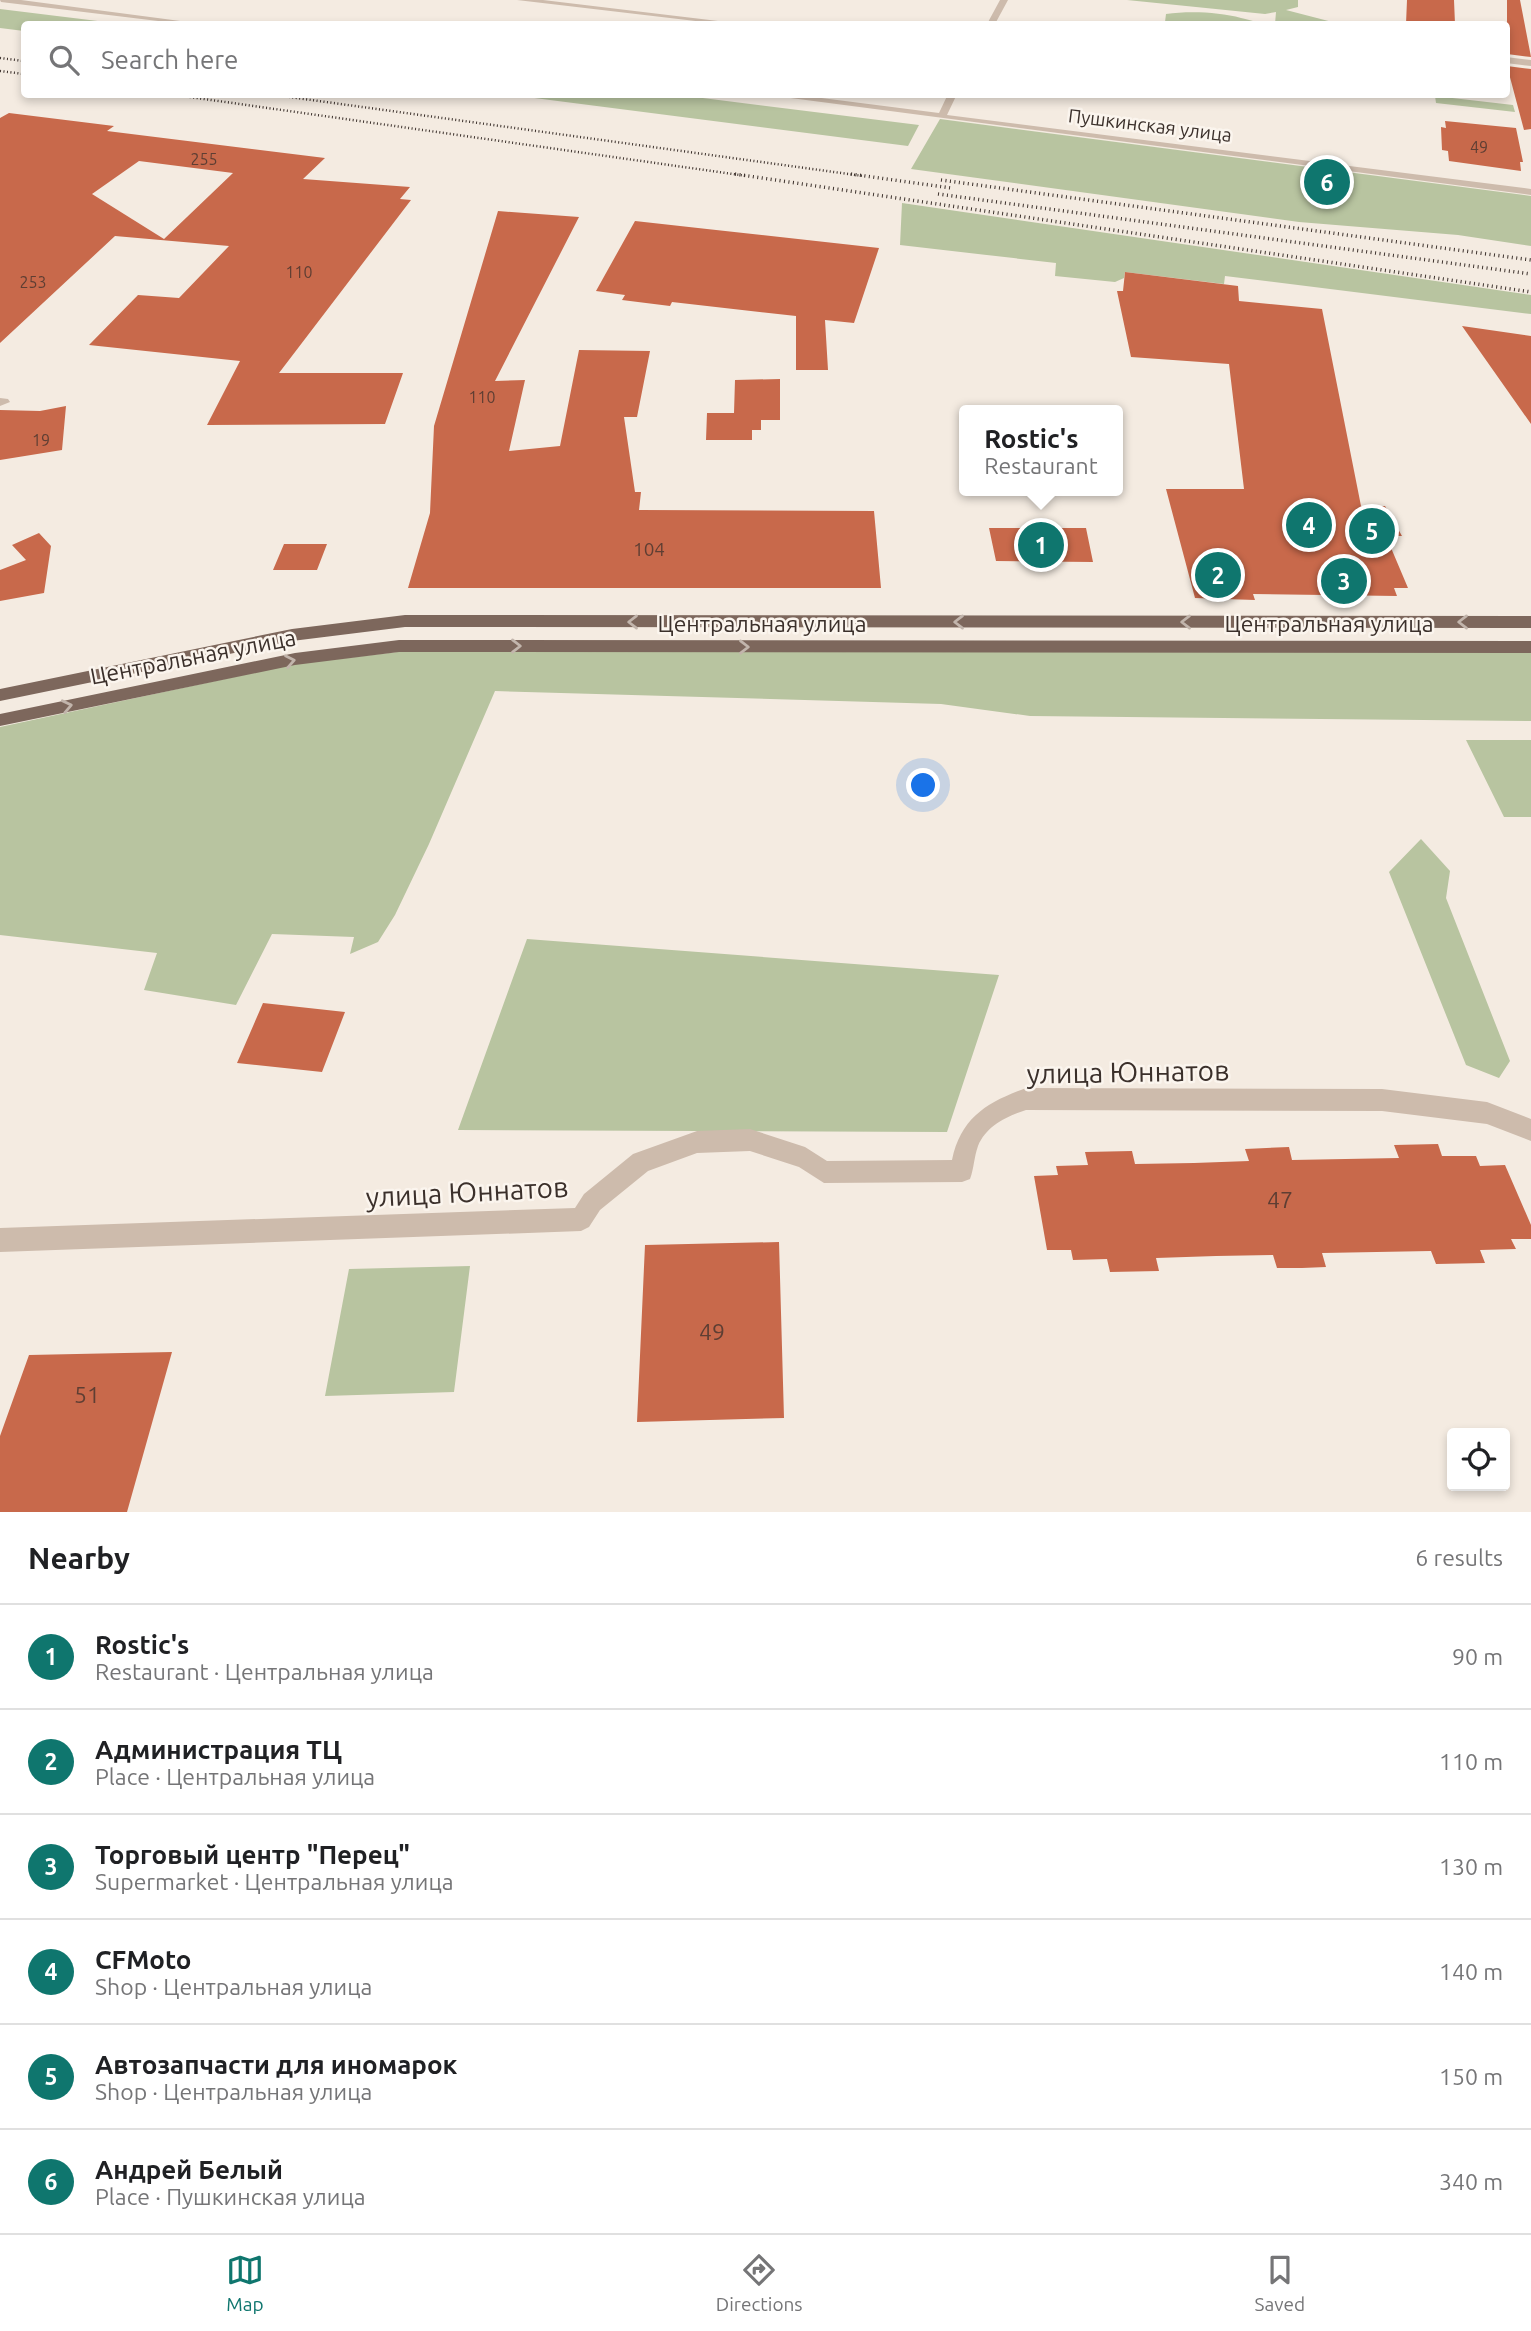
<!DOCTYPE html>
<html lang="en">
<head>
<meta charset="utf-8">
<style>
	:root { --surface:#fff; --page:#f2f2f2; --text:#202124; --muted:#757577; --line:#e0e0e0; --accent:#0f766e }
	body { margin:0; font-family:Ubuntu,sans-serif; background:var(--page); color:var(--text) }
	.controls { position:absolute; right:21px; bottom:21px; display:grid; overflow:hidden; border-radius:7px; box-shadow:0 4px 10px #0003 }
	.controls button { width:63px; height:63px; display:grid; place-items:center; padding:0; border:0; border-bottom:2px solid var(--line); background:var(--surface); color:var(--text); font:35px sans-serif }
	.you { position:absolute; left:924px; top:786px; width:24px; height:24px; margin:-18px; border:5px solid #fff; border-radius:50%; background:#1a73e8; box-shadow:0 0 0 10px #1a73e833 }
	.badge { display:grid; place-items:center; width:46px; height:46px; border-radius:50%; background:var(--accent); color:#fff; font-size:23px; font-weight:700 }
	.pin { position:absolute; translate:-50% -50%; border:4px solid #fff; box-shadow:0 2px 7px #0006 }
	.popup { position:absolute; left:959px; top:405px; width:164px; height:91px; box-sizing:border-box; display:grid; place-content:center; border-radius:7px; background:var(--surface); filter:drop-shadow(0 2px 5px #0005); font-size:23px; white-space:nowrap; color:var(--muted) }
	.popup b { font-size:26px; color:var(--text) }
	.popup::after { content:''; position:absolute; left:50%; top:100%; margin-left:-14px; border:14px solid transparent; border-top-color:var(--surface) }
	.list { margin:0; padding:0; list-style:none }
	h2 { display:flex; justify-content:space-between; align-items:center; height:91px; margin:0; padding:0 28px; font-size:30px }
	h2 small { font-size:23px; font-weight:400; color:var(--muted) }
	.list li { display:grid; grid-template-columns:46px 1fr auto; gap:21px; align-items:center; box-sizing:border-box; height:105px; padding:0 28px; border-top:2px solid var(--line) }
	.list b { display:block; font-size:26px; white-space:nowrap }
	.list p { margin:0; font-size:23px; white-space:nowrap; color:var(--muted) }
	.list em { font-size:23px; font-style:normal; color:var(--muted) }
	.icon { flex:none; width:38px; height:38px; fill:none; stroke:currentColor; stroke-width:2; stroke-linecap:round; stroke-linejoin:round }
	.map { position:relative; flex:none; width:1531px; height:1512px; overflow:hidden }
	.search { position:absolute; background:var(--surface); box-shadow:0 4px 10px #0003; left:21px; right:21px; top:21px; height:77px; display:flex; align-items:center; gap:18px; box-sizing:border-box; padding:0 24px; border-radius:7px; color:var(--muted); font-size:26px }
	.sheet { height:721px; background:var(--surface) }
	nav { display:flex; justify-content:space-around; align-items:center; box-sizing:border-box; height:98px; border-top:2px solid var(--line); background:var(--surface); font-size:19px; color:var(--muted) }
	nav a { display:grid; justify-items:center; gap:4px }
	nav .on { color:var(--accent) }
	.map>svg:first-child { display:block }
	.green { fill:#b8c4a0 }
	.building { fill:#c8694b; fill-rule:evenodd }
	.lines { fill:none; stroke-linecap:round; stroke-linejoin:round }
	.minor { fill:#cdbbac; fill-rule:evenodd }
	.major { fill:#7d675c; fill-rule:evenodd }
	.rail-far1 { stroke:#3b302b; stroke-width:2.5; stroke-dasharray:1 2.5; stroke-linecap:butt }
	.rail { stroke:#3b302b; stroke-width:3.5; stroke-dasharray:1 3.5; stroke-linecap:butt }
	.oneway { stroke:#c2b5ac }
	.labels { text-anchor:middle; stroke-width:5; stroke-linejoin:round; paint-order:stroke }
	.far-number-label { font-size:16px; fill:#5e3e33 }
	.far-street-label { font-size:19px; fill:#3b302b; stroke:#fbf5ee }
	.number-label { font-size:19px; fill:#5e3e33 }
	.street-label { font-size:23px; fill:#3b302b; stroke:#fbf5ee }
	.near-number-label { font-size:23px; fill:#5e3e33 }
	.near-street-label { font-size:28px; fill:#3b302b; stroke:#fbf5ee }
</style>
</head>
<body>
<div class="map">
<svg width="1531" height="1512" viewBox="0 0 1531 1512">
	<rect width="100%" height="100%" fill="#f4ebe1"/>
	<path class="green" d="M1127 0H1298V7L1286 10 1340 24H1170L1165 22 1166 14C1189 11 1219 12 1241 18 1254 21 1261 24 1275 24L1276 12 1265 14Z
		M0 9 122 24H24V31L0 28Z
		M511 95H679L919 125 908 146Z
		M1435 96 1513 105 1515 112 1436 103Z
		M940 119 1531 196V246L1458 235 1299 222 911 169Z
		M902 203 1531 295V314L1225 276 1224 284 1125 272 1124 278 1115 282 1055 276 1056 263 900 245Z
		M397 652H1531V721L1030 716 941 704 495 691 429 844 395 915 378 942 350 954 354 937 272 934 236 1005 144 990 157 953 0 935V727L295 664Z
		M1466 740H1531V817H1504Z
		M1421 839 1450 871 1446 898 1510 1061 1499 1078 1466 1065 1389 872Z
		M527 939 999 975 947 1132 458 1130Z
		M470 1266 454 1392 325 1396 349 1269Z"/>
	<path class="building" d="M1407 0H1454L1455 24H1406Z
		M1507 0H1520L1531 57 1507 54Z
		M1507 66 1531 69V129L1524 130Z
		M9 113 114 126 107 131 325 158 303 179 410 187 400 199 411 200 279 373H403L385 424 207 425 240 361 89 345 138 295 179 298 229 246 115 236 0 343V118ZM139 161 233 173 164 239 92 194Z
		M1445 121 1516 128 1523 162H1520L1521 171 1449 161 1448 151 1442 150 1441 127 1446 128Z
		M498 211 579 217 495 381 525 380 509 451 560 446 579 350 650 351 637 417H624L635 492H641L639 510 874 511 881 588H408L430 513 434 426Z
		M635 221 707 229 879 248 854 323 825 320 828 370H796V316L672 302 670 306 622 300 625 295 596 291Z
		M1125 272 1238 286 1239 301 1322 309 1361 506H1385L1402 536H1386L1408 588H1394L1397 596 1253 594 1255 600 1195 598 1166 489H1244L1229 364 1131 357 1117 291H1123Z
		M1462 326 1531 336V424Z
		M780 379V420H761V430H752V440H706L707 413H734L735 380Z
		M66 406 62 450 0 460V410L40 411Z
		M989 528H1086L1093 562 996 561Z
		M39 533 51 546 44 593 0 601V570L26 560 12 545Z
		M284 544H327L317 570H273Z
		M263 1003 345 1012 322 1072 237 1063Z
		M1438 1144 1442 1156H1476L1480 1166 1505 1165 1531 1225V1239H1511L1516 1249 1480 1250 1485 1263 1436 1264 1431 1251 1322 1253 1326 1267 1302 1268H1277L1273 1255 1216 1256 1156 1258 1159 1271 1110 1272 1107 1259 1073 1260 1071 1250H1047L1034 1176 1058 1175 1056 1166 1088 1165 1085 1152 1132 1151 1135 1164 1194 1163 1249 1161 1245 1149 1289 1147 1292 1160 1399 1158 1394 1145Z
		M779 1242 784 1418 637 1422 645 1245Z
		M172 1352 127 1512H0V1436L29 1355Z"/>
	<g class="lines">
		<path class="minor" d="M0 0H21L203 24H183L1 2Z
			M517 0H543L743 24H721Z
			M1000 0H1008L995 24H987Z
			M1506 57 1531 60V66L1506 63Z
			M760 94H790L939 113 948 94H957L947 115 1531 189V195Z
			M0 398 8 399 10 402 0 406Z
			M1026 1088 1382 1089 1487 1102 1531 1119V1141L1487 1124 1382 1111 1026 1110C1007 1116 986 1126 978 1146 974 1157 974 1168 970 1179L962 1182 824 1183 799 1167 750 1151 697 1153 648 1171 600 1210 589 1227 581 1231 0 1252V1228L575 1208 584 1194 633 1154 697 1131 750 1129 805 1147 827 1161 952 1160C961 1117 988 1102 1026 1088Z"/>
		<path class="major" d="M405 615 1531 616V628L405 627 292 641 0 701V689L292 629Z
			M399 640 1531 641V653L399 652 295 665 0 726V714L295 653Z"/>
		<path class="rail-far1" d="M0 58 24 61
			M0 71 24 74
			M169 94 747 176
			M268 94 863 176"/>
		<path class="rail" d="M735 174 1531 292
			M851 174 951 188
			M941 180 1531 260
			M938 194 1531 274"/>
	</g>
	<defs><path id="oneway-chevron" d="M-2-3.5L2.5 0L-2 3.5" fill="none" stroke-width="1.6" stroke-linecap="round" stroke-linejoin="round" transform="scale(1.75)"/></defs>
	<g class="oneway">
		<use href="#oneway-chevron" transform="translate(633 622) rotate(-180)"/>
		<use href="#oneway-chevron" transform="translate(959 622) rotate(-180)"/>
		<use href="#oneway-chevron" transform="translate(1186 622) rotate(-180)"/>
		<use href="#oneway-chevron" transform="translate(1463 622) rotate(-180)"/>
		<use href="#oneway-chevron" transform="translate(516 646)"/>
		<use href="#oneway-chevron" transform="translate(744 647)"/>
		<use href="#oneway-chevron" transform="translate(290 661) rotate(-11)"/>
		<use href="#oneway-chevron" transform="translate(67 706) rotate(-12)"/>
	</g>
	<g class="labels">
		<g class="far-number-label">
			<text x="1479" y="153">49</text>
			<text x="204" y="165">255</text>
			<text x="299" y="278">110</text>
			<text x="33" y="288">253</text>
			<text x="482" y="403">110</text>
			<text x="41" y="446">19</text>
		</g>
		<g class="far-street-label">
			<text transform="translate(1150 125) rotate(7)" y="7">Пушкинская улица</text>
		</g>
		<g class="number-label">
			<text x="649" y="556">104</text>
		</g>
		<g class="street-label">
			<text x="762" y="632">Центральная улица</text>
			<text x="1329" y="632">Центральная улица</text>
			<text transform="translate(193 657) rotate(-11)" y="8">Центральная улица</text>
		</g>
		<g class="near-number-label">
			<text x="1280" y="1208">47</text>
			<text x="712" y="1340">49</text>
			<text x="87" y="1403">51</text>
		</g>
		<g class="near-street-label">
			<text transform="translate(1128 1072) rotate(-1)" y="10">улица Юннатов</text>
			<text transform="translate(467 1192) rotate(-3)" y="10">улица Юннатов</text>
		</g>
	</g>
</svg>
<div class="controls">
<button><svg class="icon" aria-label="locate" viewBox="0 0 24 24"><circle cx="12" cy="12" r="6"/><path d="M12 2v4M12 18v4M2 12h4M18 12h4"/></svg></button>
</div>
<div class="you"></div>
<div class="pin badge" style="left:1041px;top:545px">1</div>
<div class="popup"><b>Rostic's</b>Restaurant</div>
<div class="pin badge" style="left:1218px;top:575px">2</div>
<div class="pin badge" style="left:1344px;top:581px">3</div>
<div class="pin badge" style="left:1309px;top:525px">4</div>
<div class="pin badge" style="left:1372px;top:531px">5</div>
<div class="pin badge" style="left:1327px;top:182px">6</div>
<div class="search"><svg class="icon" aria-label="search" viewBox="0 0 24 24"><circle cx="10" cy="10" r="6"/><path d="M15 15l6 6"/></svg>Search here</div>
</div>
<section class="sheet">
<h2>Nearby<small>6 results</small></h2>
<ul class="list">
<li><span class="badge">1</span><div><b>Rostic's</b><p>Restaurant · Центральная улица</p></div><em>90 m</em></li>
<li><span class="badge">2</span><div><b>Администрация ТЦ</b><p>Place · Центральная улица</p></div><em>110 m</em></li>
<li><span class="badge">3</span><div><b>Торговый центр &quot;Перец&quot;</b><p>Supermarket · Центральная улица</p></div><em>130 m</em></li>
<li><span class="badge">4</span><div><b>CFMoto</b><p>Shop · Центральная улица</p></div><em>140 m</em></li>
<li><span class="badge">5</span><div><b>Автозапчасти для иномарок</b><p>Shop · Центральная улица</p></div><em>150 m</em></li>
<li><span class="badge">6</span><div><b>Андрей Белый</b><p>Place · Пушкинская улица</p></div><em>340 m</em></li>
</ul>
</section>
<nav>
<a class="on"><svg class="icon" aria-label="map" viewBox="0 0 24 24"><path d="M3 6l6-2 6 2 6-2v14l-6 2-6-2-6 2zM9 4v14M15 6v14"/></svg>Map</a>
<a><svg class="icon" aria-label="directions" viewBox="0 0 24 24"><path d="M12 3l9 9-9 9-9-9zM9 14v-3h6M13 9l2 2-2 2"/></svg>Directions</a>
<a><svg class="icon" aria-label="saved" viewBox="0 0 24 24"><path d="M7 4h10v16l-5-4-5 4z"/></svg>Saved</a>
</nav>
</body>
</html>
